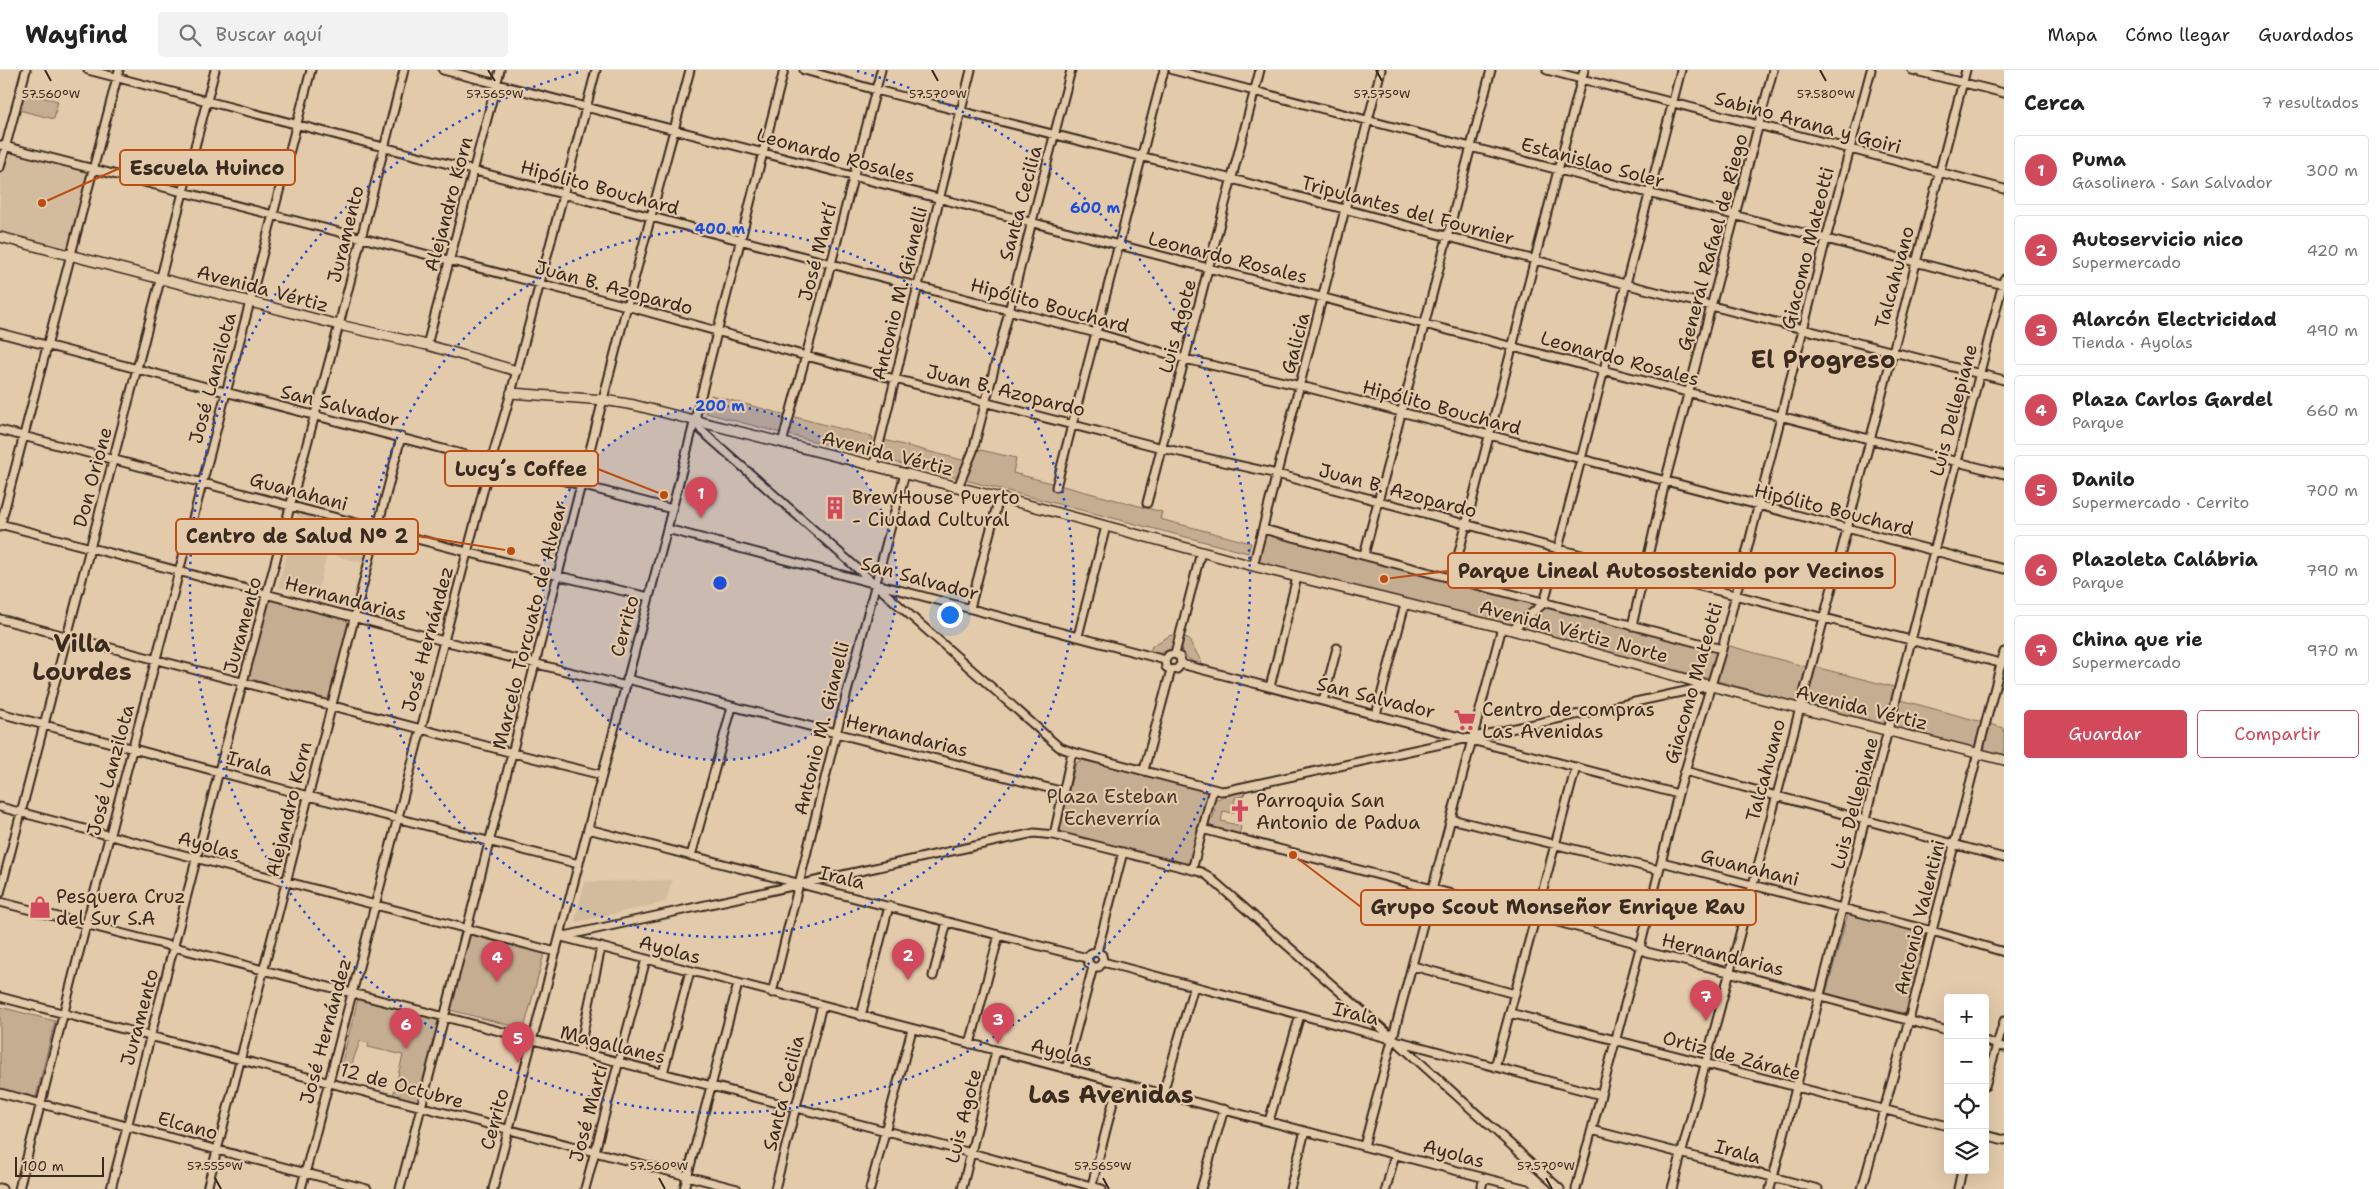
<!DOCTYPE html>
<html lang="es">
<head>
<meta charset="utf-8">
<style>
	:root { --surface:#fff; --page:#f2f2f2; --text:#222; --muted:#767676; --line:#e0e0e0; --accent:#d1495b }
	body { margin:0; font-family:"Shantell Sans",sans-serif; background:var(--page); color:var(--text) }
	.controls { position:absolute; right:15px; bottom:15px; display:grid; overflow:hidden; border-radius:5px; box-shadow:0 5px 20px #0002 }
	.controls button { width:45px; height:45px; display:grid; place-items:center; padding:0; border:0; border-bottom:1px solid var(--line); background:var(--surface); color:var(--text); font:25px sans-serif }
	.scale { position:absolute; left:15px; bottom:12px; width:89px; box-sizing:border-box; padding-left:5px; border:2px solid #3b2a1e; border-top:0; font-size:14px; line-height:18px; white-space:nowrap; color:#3b2a1e; -webkit-text-stroke:4px #e3caab; paint-order:stroke }
	.you { position:absolute; left:949px; top:544px; width:18px; height:18px; margin:-12px; border:4px solid #fff; border-radius:50%; background:#1a73e8; box-shadow:0 0 0 8px #1a73e833 }
	.badge { display:grid; place-items:center; width:32px; height:32px; border-radius:50%; background:var(--accent); color:#fff; font-size:16px; font-weight:700 }
	.pin { position:absolute; translate:-50% -41px; filter:drop-shadow(0 1px 2px #0008) }
	.pin::after { content:''; position:absolute; top:26px; width:18px; height:15px; background:inherit; clip-path:polygon(0 0,100% 0,50% 100%) }
	.list { margin:0; padding:0; list-style:none }
	h2 { display:flex; justify-content:space-between; align-items:center; height:65px; margin:0; padding:0 20px; font-size:21px }
	h2 small { font-size:16px; font-weight:400; color:var(--muted) }
	.list li { display:grid; grid-template-columns:32px 1fr auto; gap:15px; align-items:center; box-sizing:border-box; height:70px; margin:0 10px 10px; padding:0 10px; border:1px solid var(--line); border-radius:5px }
	.list b { display:block; font-size:19px; white-space:nowrap }
	.list p { margin:0; font-size:16px; white-space:nowrap; color:var(--muted) }
	.list em { font-size:16px; font-style:normal; color:var(--muted) }
	.actions { display:flex; gap:10px; padding:15px 20px }
	.actions a { flex:1; padding:11px 0; border:1px solid var(--accent); border-radius:5px; text-align:center; font-size:18px; color:var(--accent) }
	.actions .main { background:var(--accent); color:#fff }
	.icon { flex:none; width:28px; height:28px; fill:none; stroke:currentColor; stroke-width:2; stroke-linecap:round; stroke-linejoin:round }
	.map { position:relative; flex:none; width:2004px; height:1119px; overflow:hidden }
	header { display:flex; align-items:center; gap:30px; box-sizing:border-box; height:70px; padding:0 25px; background:var(--surface); border-bottom:1px solid var(--line) }
	header strong { font-size:24px }
	nav { display:flex; gap:28px; margin-inline-start:auto; font-size:18px }
	.search { width:350px; height:45px; background:var(--page); display:flex; align-items:center; gap:12px; box-sizing:border-box; padding:0 18px; border-radius:5px; color:var(--muted); font-size:19px }
	main { display:flex }
	aside { flex:1; background:var(--surface) }
	.map>svg:first-child { display:block }
	.built { fill:#d3bb9e }
	.green { fill:#c5ad91; stroke:#806c58 }
	.lines { fill:none; stroke-linecap:round; stroke-linejoin:round }
	.minor-casing { stroke:#3b2a1e; stroke-width:11 }
	.tertiary-casing { stroke:#3b2a1e; stroke-width:12 }
	.minor { stroke:#e3caab; stroke-width:7 }
	.tertiary { stroke:#e3caab; stroke-width:9 }
	.ticks { fill:none; stroke:#3b2a1e; stroke-width:2 }
	.ring { fill:none; stroke:#1d4ed8; stroke-width:2.5; stroke-dasharray:2.5 5 }
	.labels { text-anchor:middle; stroke-width:4.5; stroke-linejoin:round; paint-order:stroke }
	.street-label { font-size:19px; fill:#3b2a1e; stroke:#e3caab }
	.poi-label { font-size:19px; fill:#3b2a1e; stroke:#e3caab; text-anchor:start }
	.park-label { font-size:19px; fill:#49372a; stroke:#e3caab }
	.district-label { font-size:24px; font-weight:bold; fill:#3b2a1e; stroke:#e3caab }
	.ticks-label { font-size:12px; text-anchor:middle; fill:#3b2a1e; stroke:#e3caab; stroke-width:4.5; stroke-linejoin:round; paint-order:stroke }
	.centre { fill:#1d4ed8; stroke:#e3caab; stroke-width:2.5 }
	.ring-label { font-size:15px; text-anchor:middle; font-weight:bold; fill:#1d4ed8; stroke:#e3caab; stroke-width:4.5; stroke-linejoin:round; paint-order:stroke }
	.leader { fill:none; stroke:#bd4d10; stroke-width:2 }
	.callout-dot { fill:#bd4d10; stroke:#e3caab; stroke-width:2 }
	.callout { fill:#e3caab; stroke:#bd4d10; stroke-width:2 }
	.callout-label { font-size:20px; text-anchor:middle; font-weight:bold; fill:#3b2a1e }
</style>
</head>
<body>
<header>
<strong>Wayfind</strong>
<div class="search"><svg class="icon" aria-label="search" viewBox="0 0 24 24"><circle cx="10" cy="10" r="6"/><path d="M15 15l6 6"/></svg>Buscar aquí</div>
<nav><a>Mapa</a><a>Cómo llegar</a><a>Guardados</a></nav>
</header>
<main>
<div class="map">
<svg width="2004" height="1119" viewBox="0 0 2004 1119">
	<rect width="100%" height="100%" fill="#e3caab"/>
	<filter id="ink" filterUnits="userSpaceOnUse"><feTurbulence type="fractalNoise" baseFrequency=".02" numOctaves="2"/><feDisplacementMap in="SourceGraphic" scale="10" xChannelSelector="R" yChannelSelector="G"/><feConvolveMatrix kernelMatrix="1 2 1 2 8 2 1 2 1" color-interpolation-filters="sRGB"/></filter>
	<g filter="url(#ink)">
		<path class="built" d="M6 76 93 99 71 185 0 167V97Z
			M301 443 372 461 364 493 327 484 316 527 278 517 297 445Z
			M672 810 666 832 576 852 575 850 585 812Z"/>
		<path class="green" d="M20 22 58 31 54 49 15 39Z
			M711 325 786 345 781 363 706 343Z
			M791 346 873 367 868 385 786 364Z
			M884 370 966 391 958 408 879 388Z
			M976 379 1016 388 1013 403 1162 442 1160 449 1251 473 1248 483 965 410Z
			M1265 464 1511 527 1536 535 1511 556 1257 491Z
			M267 524 354 548 331 636 244 613Z
			M1544 536 1724 583 1726 575 1807 597 1797 632 1521 559Z
			M1171 565 1176 567 1170 579 1159 584 1150 582 1152 576Z
			M1183 567 1188 568 1201 591V594C1185 590 1179 583 1183 567Z
			M1815 597 1898 618 1888 655 1805 634Z
			M1901 630 2004 658V686L1893 657Z
			M1082 690 1206 721 1208 727 1191 792 1183 794 1062 764 1059 756 1076 693Z
			M1245 720 1244 726 1235 728 1233 743 1223 741 1221 751 1241 756 1239 765 1210 756 1208 754 1212 750 1215 740 1212 736 1214 730Z
			M1848 843 1927 864 1906 944 1826 923Z
			M470 865 544 884 524 959 450 940Z
			M358 929 439 950 418 1032 393 1026 403 985 368 977 369 973 360 971 350 999 341 996Z
			M0 937 55 951 36 1027 0 1018Z"/>
		<g class="lines">
			<defs>
				<path id="minor" d="M88 0 1096 263 1185 289 1301 316 2004 499
					M443 0 2004 404
					M804 0 876 20 1232 109 1625 214 2004 310
					M1173 0 2004 215
					M1547 0 2004 119
					M1912 0 2004 23
					M0 75 627 236 806 286 1162 378 1277 404 1645 502 2004 594
					M0 97 26 0
					M0 263 672 439
					M427 275 500 0
					M695 350 702 361 1059 677 1072 682 1221 721 1229 720 1709 616
					M0 360 559 506 649 527
					M782 373 831 194 881 0
					M874 395 971 0
					M958 417 973 381 1071 0
					M1056 417 1164 0
					M1147 433 1260 0
					M0 454 444 571 626 616
					M0 457 119 0
					M667 459 1165 590
					M1263 459 1722 579
					M1364 485 1491 0
					M1253 496 1381 0
					M1452 509 1584 0
					M970 538 999 428
					M0 549 513 683 602 705
					M1632 556 1665 412 1773 0
					M1512 560 1544 533 1681 0
					M1078 566 1106 456
					M1175 584 1201 482
					M1181 594 1678 724
					M1171 600 1177 599 1181 594 1180 587 1175 584
					M1171 600 1166 597 1165 590 1169 585 1175 584
					M627 609 1064 722
					M1270 617 1297 507
					M1323 631 1337 578
					M0 643 308 726 579 794
					M1376 645 1405 534
					M1144 700 1171 600
					M1685 701 2004 788
					M0 737 556 882
					M1451 749 1659 800
					M588 759 1087 888
					M1202 759 1536 846 1632 872 1647 882 1729 902 1948 961
					M1054 765 1072 682
					M691 786 732 637
					M1662 792 1932 861 2004 882
					M1192 800 1213 719
					M0 823 215 0
					M0 832 971 1083 1102 1119
					M560 867 1034 763 1054 765 1201 802 1208 806 1394 969 1560 1119
					M562 867 1527 1119
					M1097 882 1123 782
					M1103 892 1601 1025
					M1413 896 1515 924
					M1093 897H1099L1103 891 1102 885 1097 882
					M1093 897 1089 894 1087 888 1091 883 1097 882
					M933 906 947 852
					M772 923 836 664 905 403
					M0 927 737 1119
					M1510 943 1948 1056
					M861 946 889 836
					M1985 971 2004 977
					M970 974 999 865
					M579 982 601 877
					M1495 997 1576 697
					M1066 999 1093 897
					M663 1003 690 901
					M1985 1016 2004 951
					M0 1023 367 1119
					M1163 1023 1194 916
					M1269 1051 1300 945
					M1592 1060 1818 1119
					M1985 1065 2004 1070
					M1364 1076 1502 557
					M0 1118 2 1119
					M19 1119 86 855 311 0
					M111 1119 219 701 339 255 404 0
					M207 1119 401 367
					M301 1119 491 391 511 323 596 0
					M400 1119 627 236 690 0
					M493 1119 667 459 784 0
					M585 1119 646 889
					M684 1119 738 914
					M775 1119 822 935
					M870 1119 912 959
					M962 1119 996 981
					M1091 1119 1118 1013
					M1201 1119 1224 1039
					M1290 1119 1305 1061
					M1386 1119 1395 1084
					M1481 1119 1484 1108
					M1576 1119 1640 878 1678 724 1722 579 1826 169 1871 0
					M1672 1119 1824 548 1966 0
					M1770 1119 2004 209
					M1862 1119 1909 950 2004 582
					M1958 1119 1962 1100"/>
				<path id="tertiary" d="M0 167 339 255 427 275 517 301
					M511 323 604 330 634 335 1036 437 1253 496 1512 560 1711 616 2004 690"/>
			</defs>
			<use href="#minor" class="minor-casing"/>
			<use href="#tertiary" class="tertiary-casing"/>
			<use href="#minor" class="minor"/>
			<use href="#tertiary" class="tertiary"/>
		</g>
	</g>
	<path class="ticks" d="M45 0 51 11M488 0 495 11M932 0 938 11M1376 0 1382 11M1820 0 1826 11M215 1108 221 1119M659 1108 665 1119M1103 1108 1109 1119M1546 1108 1552 1119"/>
	<circle cx="720" cy="513" r="177" fill="#1d4ed8" fill-opacity=".12"/>
	<g class="ring">
		<circle cx="720" cy="513" r="177"/>
		<circle cx="720" cy="513" r="354"/>
		<path d="M857 1A530 530 0 1 1 583 1"/>
	</g>
	<defs>
		<symbol id="building-bare" viewBox="-9 -9 18 18"><path d="M-4-6H4V6H1V3H-1V6H-4ZM-2.5-4.3h1.7v1.8h-1.7ZM.8-4.3h1.7v1.8H.8ZM-2.5-1h1.7V.8h-1.7ZM.8-1h1.7V.8H.8Z" fill="#d1495b" stroke="#e3caab" stroke-width="2.5" paint-order="stroke"/></symbol>
		<symbol id="supermarket-bare" viewBox="-9 -9 18 18"><path d="M-6-5.5h2.5l.6 2H6L4.5 2H-2.5L-4.4-4H-6ZM-1.5 3.2a1.3 1.3 0 1 0 .1 0ZM3 3.2a1.3 1.3 0 1 0 .1 0Z" fill="#d1495b" stroke="#e3caab" stroke-width="2.5" paint-order="stroke"/></symbol>
		<symbol id="church-bare" viewBox="-9 -9 18 18"><path d="M-1.2-6h2.4v3.5h3.3v2.4h-3.3V6h-2.4V-.1h-3.3v-2.4h3.3Z" fill="#d1495b" stroke="#e3caab" stroke-width="2.5" paint-order="stroke"/></symbol>
		<symbol id="shop-bare" viewBox="-9 -9 18 18"><path d="M-5-2.5h2.3a2.7 3.5 0 0 1 5.4 0H5L5.5 6h-11ZM-1.5-2.5h3a1.5 2.3 0 0 0-3 0Z" fill="#d1495b" stroke="#e3caab" stroke-width="2.5" paint-order="stroke"/></symbol>
	</defs>
	<g fill-rule="evenodd">
		<use href="#building-bare" x="819" y="422" width="32" height="32"/>
		<use href="#supermarket-bare" x="1449" y="634" width="32" height="32"/>
		<use href="#church-bare" x="1224" y="725" width="32" height="32"/>
		<use href="#shop-bare" x="24" y="821" width="32" height="32"/>
	</g>
	<g class="labels">
		<g class="street-label">
			<text transform="translate(1808 52) rotate(15)" y="7">Sabino Arana y Goiri</text>
			<text transform="translate(836 85) rotate(15)" y="7">Leonardo Rosales</text>
			<text transform="translate(1593 92) rotate(15)" y="7">Estanislao Soler</text>
			<text transform="translate(600 117) rotate(15)" y="7">Hipólito Bouchard</text>
			<text transform="translate(1020 133) rotate(-75)" y="7">Santa Cecilia</text>
			<text transform="translate(448 134) rotate(-75)" y="7">Alejandro Korn</text>
			<text transform="translate(1408 140) rotate(15)" y="7">Tripulantes del Fournier</text>
			<text transform="translate(345 164) rotate(-76)" y="7">Juramento</text>
			<text transform="translate(1712 172) rotate(-75)" y="7">General Rafael de Riego</text>
			<text transform="translate(1807 178) rotate(-76)" y="7">Giacomo Mateotti</text>
			<text transform="translate(817 182) rotate(-75)" y="7">José Martí</text>
			<text transform="translate(1228 187) rotate(14)" y="7">Leonardo Rosales</text>
			<text transform="translate(1894 207) rotate(-75)" y="7">Talcahuano</text>
			<text transform="translate(614 217) rotate(15)" y="7">Juan B. Azopardo</text>
			<text transform="translate(263 218) rotate(15)" y="7">Avenida Vértiz</text>
			<text transform="translate(899 223) rotate(-76)" y="7">Antonio M. Gianelli</text>
			<text transform="translate(1050 235) rotate(15)" y="7">Hipólito Bouchard</text>
			<text transform="translate(1177 256) rotate(-75)" y="7">Luis Agote</text>
			<text transform="translate(1295 273) rotate(-75)" y="7">Galicia</text>
			<text transform="translate(1620 288) rotate(15)" y="7">Leonardo Rosales</text>
			<text transform="translate(212 308) rotate(-75)" y="7">José Lanzilota</text>
			<text transform="translate(1006 320) rotate(14)" y="7">Juan B. Azopardo</text>
			<text transform="translate(340 335) rotate(14)" y="7">San Salvador</text>
			<text transform="translate(1442 337) rotate(15)" y="7">Hipólito Bouchard</text>
			<text transform="translate(1953 340) rotate(-75)" y="7">Luis Dellepiane</text>
			<text transform="translate(888 383) rotate(14)" y="7">Avenida Vértiz</text>
			<text transform="translate(92 407) rotate(-75)" y="7">Don Orione</text>
			<text transform="translate(1398 420) rotate(15)" y="7">Juan B. Azopardo</text>
			<text transform="translate(299 421) rotate(15)" y="7">Guanahani</text>
			<text transform="translate(1834 439) rotate(14)" y="7">Hipólito Bouchard</text>
			<text transform="translate(920 508) rotate(15)" y="7">San Salvador</text>
			<text transform="translate(346 528) rotate(15)" y="7">Hernandarias</text>
			<text transform="translate(242 555) rotate(-75)" y="7">Juramento</text>
			<text transform="translate(529 555) rotate(-76)" y="7">Marcelo Torcuato de Alvear</text>
			<text transform="translate(624 556) rotate(-75)" y="7">Cerrito</text>
			<text transform="translate(1574 561) rotate(15)" y="7">Avenida Vértiz Norte</text>
			<text transform="translate(427 569) rotate(-75)" y="7">José Hernández</text>
			<text transform="translate(1693 613) rotate(-74)" y="7">Giacomo Mateotti</text>
			<text transform="translate(1376 627) rotate(14)" y="7">San Salvador</text>
			<text transform="translate(1862 637) rotate(14)" y="7">Avenida Vértiz</text>
			<text transform="translate(821 658) rotate(-76)" y="7">Antonio M. Gianelli</text>
			<text transform="translate(907 665) rotate(14)" y="7">Hernandarias</text>
			<text transform="translate(250 693) rotate(16)" y="7">Irala</text>
			<text transform="translate(110 700) rotate(-75)" y="7">José Lanzilota</text>
			<text transform="translate(1765 700) rotate(-75)" y="7">Talcahuano</text>
			<text transform="translate(1854 733) rotate(-75)" y="7">Luis Dellepiane</text>
			<text transform="translate(288 739) rotate(-76)" y="7">Alejandro Korn</text>
			<text transform="translate(209 775) rotate(15)" y="7">Ayolas</text>
			<text transform="translate(1750 797) rotate(14)" y="7">Guanahani</text>
			<text transform="translate(842 807) rotate(14)" y="7">Irala</text>
			<text transform="translate(1919 847) rotate(-76)" y="7">Antonio Valentini</text>
			<text transform="translate(670 879) rotate(15)" y="7">Ayolas</text>
			<text transform="translate(1723 884) rotate(14)" y="7">Hernandarias</text>
			<text transform="translate(1356 943) rotate(14)" y="7">Irala</text>
			<text transform="translate(139 947) rotate(-75)" y="7">Juramento</text>
			<text transform="translate(325 961) rotate(-75)" y="7">José Hernández</text>
			<text transform="translate(613 974) rotate(14)" y="7">Magallanes</text>
			<text transform="translate(1062 982) rotate(15)" y="7">Ayolas</text>
			<text transform="translate(1732 985) rotate(15)" y="7">Ortiz de Zárate</text>
			<text transform="translate(402 1015) rotate(15)" y="7">12 de Octubre</text>
			<text transform="translate(783 1023) rotate(-76)" y="7">Santa Cecilia</text>
			<text transform="translate(588 1043) rotate(-75)" y="7">José Martí</text>
			<text transform="translate(963 1046) rotate(-76)" y="7">Luis Agote</text>
			<text transform="translate(494 1049) rotate(-75)" y="7">Cerrito</text>
			<text transform="translate(188 1055) rotate(15)" y="7">Elcano</text>
			<text transform="translate(1738 1081) rotate(15)" y="7">Irala</text>
			<text transform="translate(1454 1083) rotate(15)" y="7">Ayolas</text>
		</g>
		<g class="poi-label">
			<text x="852" y="434">BrewHouse Puerto<tspan x="852" dy="22">- Ciudad Cultural</tspan></text>
			<text x="1482" y="646">Centro de compras<tspan x="1482" dy="22">Las Avenidas</tspan></text>
			<text x="1256" y="737">Parroquia San<tspan x="1256" dy="22">Antonio de Padua</tspan></text>
			<text x="56" y="833">Pesquera Cruz<tspan x="56" dy="22">del Sur S.A</tspan></text>
		</g>
		<g class="park-label">
			<text x="1112" y="733">Plaza Esteban<tspan x="1112" dy="22">Echeverría</tspan></text>
		</g>
		<g class="district-label">
			<text x="1823" y="298">El Progreso</text>
			<text x="82" y="582">Villa<tspan x="82" dy="28">Lourdes</tspan></text>
			<text x="1111" y="1033">Las Avenidas</text>
		</g>
	</g>
	<g class="ticks-label">
		<text x="51" y="28">57.560°W</text>
		<text x="495" y="28">57.565°W</text>
		<text x="938" y="28">57.570°W</text>
		<text x="1382" y="28">57.575°W</text>
		<text x="1826" y="28">57.580°W</text>
		<text x="215" y="1100">57.555°W</text>
		<text x="659" y="1100">57.560°W</text>
		<text x="1103" y="1100">57.565°W</text>
		<text x="1546" y="1100">57.570°W</text>
	</g>
	<circle cx="720" cy="513" r="8" class="centre"/>
	<g class="ring-label">
		<text x="1095" y="143">600 m</text>
		<text x="720" y="164">400 m</text>
		<text x="720" y="341">200 m</text>
	</g>
	<path class="leader" d="M42 133L120 98M664 425L598 399M511 481L418 466M1384 509L1448 501M1293 785L1361 837"/>
	<g class="callout-dot">
		<circle cx="42" cy="133" r="5"/>
		<circle cx="664" cy="425" r="5"/>
		<circle cx="511" cy="481" r="5"/>
		<circle cx="1384" cy="509" r="5"/>
		<circle cx="1293" cy="785" r="5"/>
	</g>
	<g class="callout">
		<rect x="120" y="80" width="175" height="35" rx="5"/>
		<rect x="445" y="381" width="153" height="35" rx="5"/>
		<rect x="176" y="449" width="242" height="35" rx="5"/>
		<rect x="1448" y="483" width="447" height="35" rx="5"/>
		<rect x="1361" y="820" width="395" height="35" rx="5"/>
	</g>
	<g class="callout-label">
		<text x="207" y="105">Escuela Huinco</text>
		<text x="521" y="406">Lucy´s Coffee</text>
		<text x="297" y="473">Centro de Salud N° 2</text>
		<text x="1671" y="508">Parque Lineal Autosostenido por Vecinos</text>
		<text x="1558" y="844">Grupo Scout Monseñor Enrique Rau</text>
	</g>
</svg>
<div class="controls">
<button>+</button>
<button>−</button>
<button><svg class="icon" aria-label="locate" viewBox="0 0 24 24"><circle cx="12" cy="12" r="6"/><path d="M12 2v4M12 18v4M2 12h4M18 12h4"/></svg></button>
<button><svg class="icon" aria-label="layers" viewBox="0 0 24 24"><path d="M12 4l9 5-9 5-9-5zM3 14l9 5 9-5"/></svg></button>
</div>
<div class="scale">100 m</div>
<div class="you"></div>
<div class="pin badge" style="left:701px;top:448px">1</div>
<div class="pin badge" style="left:908px;top:910px">2</div>
<div class="pin badge" style="left:998px;top:974px">3</div>
<div class="pin badge" style="left:497px;top:912px">4</div>
<div class="pin badge" style="left:518px;top:993px">5</div>
<div class="pin badge" style="left:406px;top:979px">6</div>
<div class="pin badge" style="left:1706px;top:951px">7</div>
</div>
<aside>
<h2>Cerca<small>7 resultados</small></h2>
<ul class="list">
<li><span class="badge">1</span><div><b>Puma</b><p>Gasolinera · San Salvador</p></div><em>300 m</em></li>
<li><span class="badge">2</span><div><b>Autoservicio nico</b><p>Supermercado</p></div><em>420 m</em></li>
<li><span class="badge">3</span><div><b>Alarcón Electricidad</b><p>Tienda · Ayolas</p></div><em>490 m</em></li>
<li><span class="badge">4</span><div><b>Plaza Carlos Gardel</b><p>Parque</p></div><em>660 m</em></li>
<li><span class="badge">5</span><div><b>Danilo</b><p>Supermercado · Cerrito</p></div><em>700 m</em></li>
<li><span class="badge">6</span><div><b>Plazoleta Calábria</b><p>Parque</p></div><em>790 m</em></li>
<li><span class="badge">7</span><div><b>China que rie</b><p>Supermercado</p></div><em>970 m</em></li>
</ul>
<div class="actions"><a class="main">Guardar</a><a>Compartir</a></div>
</aside>
</main>
</body>
</html>
